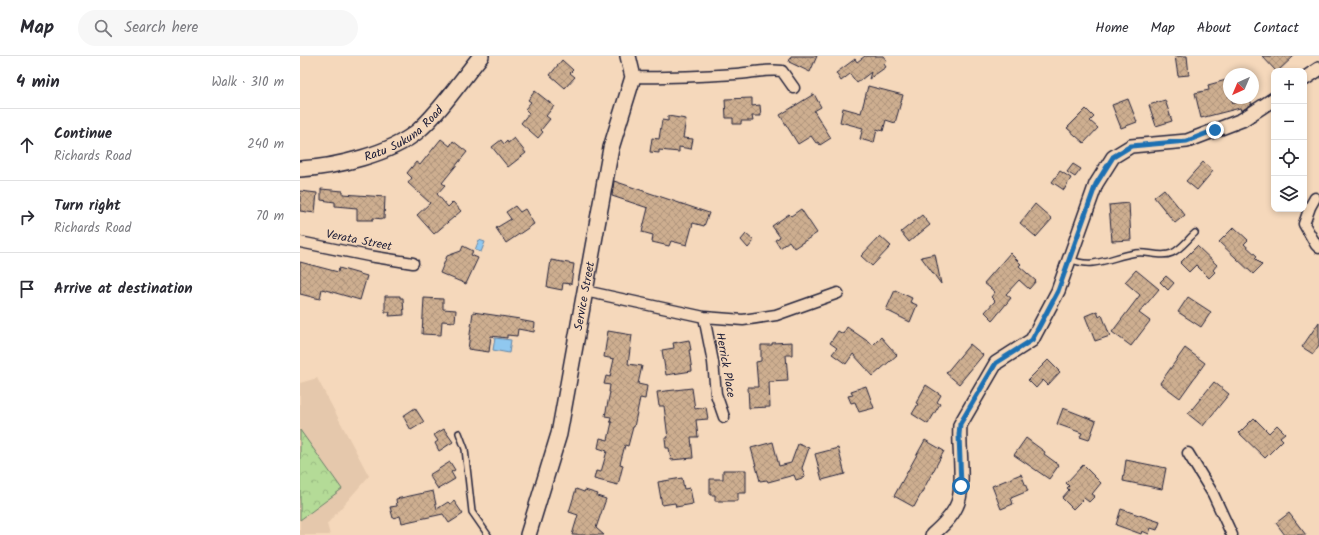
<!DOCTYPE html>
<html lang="en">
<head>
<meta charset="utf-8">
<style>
	:root { --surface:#fff; --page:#f7f7f7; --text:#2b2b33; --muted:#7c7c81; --line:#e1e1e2 }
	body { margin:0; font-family:Kalam,sans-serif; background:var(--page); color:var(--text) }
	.controls { position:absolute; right:12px; top:12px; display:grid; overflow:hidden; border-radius:8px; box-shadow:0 2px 6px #0003 }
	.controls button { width:36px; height:36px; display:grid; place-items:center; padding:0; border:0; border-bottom:1px solid var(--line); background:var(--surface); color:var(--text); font:20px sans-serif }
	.compass { position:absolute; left:923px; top:12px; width:36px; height:36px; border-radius:50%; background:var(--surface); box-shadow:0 2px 6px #0003; rotate:224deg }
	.stop { position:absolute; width:12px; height:12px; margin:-9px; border:3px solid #1f6fb2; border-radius:50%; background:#fff }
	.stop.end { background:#1f6fb2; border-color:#fff; box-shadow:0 1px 4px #0008 }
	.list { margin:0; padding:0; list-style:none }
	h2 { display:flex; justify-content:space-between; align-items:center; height:52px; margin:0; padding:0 16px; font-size:17px }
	h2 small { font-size:13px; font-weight:400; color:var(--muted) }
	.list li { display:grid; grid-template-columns:26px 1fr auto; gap:12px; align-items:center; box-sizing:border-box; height:72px; padding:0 16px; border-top:1px solid var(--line) }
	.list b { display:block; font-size:15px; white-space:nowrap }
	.list p { margin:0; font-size:13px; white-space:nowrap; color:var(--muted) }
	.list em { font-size:13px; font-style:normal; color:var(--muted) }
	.icon { flex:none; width:22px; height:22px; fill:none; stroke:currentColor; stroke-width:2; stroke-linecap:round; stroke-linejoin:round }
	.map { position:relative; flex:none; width:1019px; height:479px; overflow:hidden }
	header { display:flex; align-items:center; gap:24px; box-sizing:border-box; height:56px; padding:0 20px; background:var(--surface); border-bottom:1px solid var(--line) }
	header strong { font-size:19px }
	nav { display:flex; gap:22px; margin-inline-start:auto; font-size:14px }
	.search { width:280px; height:36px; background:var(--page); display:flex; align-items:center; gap:10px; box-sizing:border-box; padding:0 14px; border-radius:22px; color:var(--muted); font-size:15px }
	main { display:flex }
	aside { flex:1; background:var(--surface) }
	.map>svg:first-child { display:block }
	.built { fill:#e5c8ac }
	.park { fill:url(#park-crowns); stroke:#6b7e69 }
	.water { fill:#90c8ef; stroke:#6486a7 }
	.building { fill:url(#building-cross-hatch); stroke:#22223b }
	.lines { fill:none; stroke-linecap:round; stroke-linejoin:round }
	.service-casing { stroke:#22223b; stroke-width:8 }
	.minor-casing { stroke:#22223b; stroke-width:13 }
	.tertiary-casing { stroke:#22223b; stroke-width:16 }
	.secondary-casing { stroke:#22223b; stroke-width:18 }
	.service { stroke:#f5d8bb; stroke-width:5 }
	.minor { stroke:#f5d8bb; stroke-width:10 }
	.tertiary { stroke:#f5d8bb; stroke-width:13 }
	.secondary { stroke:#f5d8bb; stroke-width:15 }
	.route { stroke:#1f6fb2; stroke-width:5 }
	.labels { text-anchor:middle; stroke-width:3; stroke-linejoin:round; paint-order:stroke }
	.street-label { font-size:12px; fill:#22223b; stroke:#f5d8bb }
</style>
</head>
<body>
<header>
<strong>Map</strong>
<div class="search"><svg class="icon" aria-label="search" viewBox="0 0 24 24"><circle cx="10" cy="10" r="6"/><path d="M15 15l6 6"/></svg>Search here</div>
<nav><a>Home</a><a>Map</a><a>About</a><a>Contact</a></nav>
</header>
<main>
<aside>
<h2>4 min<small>Walk · 310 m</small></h2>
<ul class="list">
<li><svg class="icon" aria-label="ahead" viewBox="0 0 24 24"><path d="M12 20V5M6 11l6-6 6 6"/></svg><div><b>Continue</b><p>Richards Road</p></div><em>240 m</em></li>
<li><svg class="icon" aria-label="right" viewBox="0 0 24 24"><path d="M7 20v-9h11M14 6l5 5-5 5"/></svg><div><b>Turn right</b><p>Richards Road</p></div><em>70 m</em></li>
<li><svg class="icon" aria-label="arrive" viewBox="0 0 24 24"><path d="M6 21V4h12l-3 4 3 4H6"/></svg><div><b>Arrive at destination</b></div></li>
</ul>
</aside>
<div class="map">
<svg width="1019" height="479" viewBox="0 0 1019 479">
	<defs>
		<pattern id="park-crowns" width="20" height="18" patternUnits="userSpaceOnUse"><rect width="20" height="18" fill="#b4db97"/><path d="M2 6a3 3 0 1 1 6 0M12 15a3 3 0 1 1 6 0" fill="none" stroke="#9abc83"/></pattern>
		<pattern id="building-cross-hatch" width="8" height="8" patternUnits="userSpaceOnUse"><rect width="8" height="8" fill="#cdae90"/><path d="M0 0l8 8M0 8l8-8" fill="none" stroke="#b0957d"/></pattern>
	</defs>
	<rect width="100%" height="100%" fill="#f5d8bb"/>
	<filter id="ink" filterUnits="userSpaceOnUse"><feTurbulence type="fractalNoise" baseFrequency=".025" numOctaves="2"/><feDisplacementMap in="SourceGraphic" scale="8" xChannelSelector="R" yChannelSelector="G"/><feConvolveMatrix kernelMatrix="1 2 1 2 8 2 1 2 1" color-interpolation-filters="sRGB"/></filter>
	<g filter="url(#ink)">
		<path class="built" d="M17 322 69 420 27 468 30 479H0V327Z"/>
		<path class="park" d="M0 374 42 433 0 464Z"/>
		<path class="water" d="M179 184 185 186 181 196 175 194Z
			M195 282 211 284 209 297 193 294Z"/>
		<path class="building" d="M491 0H517L510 16 489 6Z
			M565 0H583L587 5 584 8 586 11 569 23 571 16 557 27 550 18 541 25 536 17 555 3 557 6Z
			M875 0H887L889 19 878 20Z
			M962 0H994L978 15H976Z
			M262 4 273 14 270 17 275 21 265 32 250 19Z
			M926 24 929 34V42H931L933 48 943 42H949L952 48 941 55 940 52 901 62 895 37 909 34 908 29Z
			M568 30 603 39 595 67 586 64 583 75 577 73 574 87 560 83 563 72 540 66 543 52 561 57Z
			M235 35 254 50 246 60 250 63 241 74 243 76 238 82 221 67 229 57 225 53 231 46 228 44Z
			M514 38 521 51 514 55 531 82 520 89 518 86 516 87 511 80 498 88 480 59Z
			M452 42V50L460 49 461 60H452L453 65H441V68H433V62H426L425 43Z
			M828 43 837 66 821 72 812 49Z
			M865 44 872 65 856 70 849 49Z
			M786 53 794 61 790 65 798 72 784 87 767 72Z
			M368 60 386 63 383 82 393 83 391 93 379 91V96L359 94V97L350 96 352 82 359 83 362 64 368 65Z
			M214 82 226 97 208 111 192 91 201 84 204 88 207 85 208 87Z
			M141 83 150 90 153 85 167 96 142 127 145 129 137 138 148 151 153 146 161 155 134 178 117 159 130 147 108 127 112 122 107 117 116 106 120 109Z
			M903 106 913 115 897 134 886 125Z
			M773 108 781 113 775 121 767 116Z
			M760 115 771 122 764 134 752 126Z
			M314 125 409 157 404 170 393 167 387 189 371 185 369 190 352 186 353 179 342 176 348 152 312 140Z
			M21 133 43 135V138L85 141 84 163 73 162V164H57V152L35 150V146L21 144Z
			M864 133 885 159 875 167 854 141Z
			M0 135 17 137 15 157 0 155Z
			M829 147 831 184 812 185 809 149Z
			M735 148 752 163 736 181 720 167Z
			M215 150 220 156 225 153 234 168 206 187 196 172 211 163 206 156Z
			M501 153 517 177 494 192 489 185 480 192 475 184 480 181 472 170 489 158 491 160Z
			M622 159 630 169 609 186 601 176Z
			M934 171 948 184 944 188 957 200 955 202 962 209 953 218 919 186Z
			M446 178 454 185 448 192 441 184Z
			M580 180 591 190 572 210 561 200Z
			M163 190 173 195 171 199 178 202 166 228 140 217 147 200 161 195Z
			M897 190 917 209 913 214 915 216 909 222 896 209 889 216 880 207Z
			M710 197 721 208 719 210 736 225 729 233 719 224 706 238 711 242 693 264 685 256 695 245 691 241 695 236 684 227Z
			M635 198 641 228 621 201Z
			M251 204 274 208 271 228 263 227 262 234 247 231Z
			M0 206 38 216 39 212 67 220 60 244 22 233 20 243 0 238Z
			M836 214 859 233 839 257 850 265 831 290 812 276 840 239 825 226Z
			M866 220 874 227 868 234 860 226Z
			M595 234 612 242 610 246 617 249 610 266 586 254Z
			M85 240H100V242H103L104 259 89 260 90 256H85Z
			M888 241 911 256 901 271 878 256Z
			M124 242 143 243V253L156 254 155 266 142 265 141 279 122 278Z
			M797 255 799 261 802 259 810 280 795 285 785 260Z
			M173 256 220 263 219 264 235 267 234 276 218 273 217 280 207 279V282L191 280 189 296 168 293Z
			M1019 266V289L1013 298 1002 291Z
			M547 271 573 289 581 281 597 299 573 320 553 298 546 308 532 298 537 292 530 287 538 275 543 278Z
			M308 275 332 279 328 308 342 310 338 328 347 330 345 343 340 342 334 371H333L328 390 325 389 320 408 323 409 318 429 294 423 296 415 301 416 307 395 298 392 300 382 308 384 312 366H310L311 361 305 360 310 336H309L310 329 304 328 306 320 310 321 314 303 304 301Z
			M389 284 391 294H389L392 315 366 319 362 294 374 292 373 287Z
			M492 286V299H486L488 325 469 326 470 351 449 352 448 331H458L456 306 461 305V289H472V287Z
			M670 288 683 299 659 328 646 317Z
			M885 292 905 307 880 342 860 327Z
			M748 304 760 316 748 329 743 324 736 332 728 324Z
			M914 326 929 338 903 370 888 358Z
			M626 329 641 339 637 346 640 348 628 368 612 358 618 348 616 347Z
			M566 330 574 352 559 356 555 346 551 347 548 340 553 339 551 335Z
			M392 332 395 353 406 351 408 363 396 364 398 381H391L393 402 371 404 369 392H366L365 382H368L364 350H359L357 336Z
			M115 352 124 366 111 374 103 360Z
			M763 352 796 365 789 384 780 381 782 377 757 368Z
			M954 362 969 377 977 369 985 377 980 381 983 384 965 402 939 377Z
			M144 373 153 386 139 395 135 387 138 385 134 379Z
			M726 382 745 396 744 398 759 409 749 423 714 399Z
			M625 384 644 395 614 451 594 440Z
			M473 386 479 410 491 407 498 388 509 392 502 412 505 421 496 424 494 419 468 426 467 424 460 425 451 392Z
			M538 392 545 418 522 424 515 398Z
			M826 404 866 412 862 433 823 425Z
			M150 406 155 414 151 416 155 423 138 433 129 419Z
			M783 409 801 427 792 438 795 440 789 446 784 442 773 453 762 442 769 434 767 432 769 430 766 427Z
			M423 414H446V437H438V445H415V439H410V423H423Z
			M721 418 728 435 711 442 713 448 701 453 692 430Z
			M382 422 384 433 390 432 393 448 376 451 375 447 362 449 358 426Z
			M276 433 284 436 285 434 298 438 297 440 306 443 296 472 304 479H272L278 459 269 456Z
			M133 435 137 453 148 446 150 448 154 445 163 458 149 467 143 458 102 467 100 460 93 462 90 451 97 450 96 443Z
			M821 453 860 466 857 474 851 472 849 478 842 475 841 478 816 469Z
			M989 457 1006 479H985L976 467Z"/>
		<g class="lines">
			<defs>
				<path id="service" d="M770 203C793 214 813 200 836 197 848 195 861 202 872 197 881 193 888 183 895 177
					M159 377 165 393 172 456 188 479"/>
				<path id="minor" d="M333 21C368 22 402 20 436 18 452 17 467 13 482 15L494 32
					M1015 142 1010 151 1004 168 1016 189 1019 192
					M0 186 69 200 113 207
					M285 235 404 261 443 264 476 259 538 237
					M404 261 413 306 416 338 424 361
					M888 397 913 438 932 479"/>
				<path id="tertiary" d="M1004 23 1019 13
					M632 479C641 471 651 462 656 451 666 433 658 390 660 369L696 307 732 284 758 235 796 128 813 101 831 90 887 85 942 64 974 43"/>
				<g id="secondary">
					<path id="s1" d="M0 113C35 111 91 98 118 75 141 55 161 24 181 0"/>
					<path id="s2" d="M228 479 259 378 311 92 333 21 328 0"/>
				</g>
			</defs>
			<use href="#service" class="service-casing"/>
			<use href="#minor" class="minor-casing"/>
			<use href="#tertiary" class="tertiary-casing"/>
			<use href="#secondary" class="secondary-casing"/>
			<use href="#service" class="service"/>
			<use href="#minor" class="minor"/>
			<use href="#tertiary" class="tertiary"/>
			<use href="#secondary" class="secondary"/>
		</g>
	</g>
	<g class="lines" filter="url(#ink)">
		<path class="route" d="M661 430 659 379 660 368 696 307 732 284 758 235 796 128 813 101 831 90 887 85 915 74"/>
	</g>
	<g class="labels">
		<g class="street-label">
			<text dy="4" stroke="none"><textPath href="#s1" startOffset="112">Ratu Sukuna Road</textPath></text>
			<text transform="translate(59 184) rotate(11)" y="4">Verata Street</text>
			<text dy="4" stroke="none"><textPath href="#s2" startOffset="246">Service Street</textPath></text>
			<text transform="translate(426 309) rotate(80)" y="4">Herrick Place</text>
		</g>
	</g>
</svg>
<div class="controls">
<button>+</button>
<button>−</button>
<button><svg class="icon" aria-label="locate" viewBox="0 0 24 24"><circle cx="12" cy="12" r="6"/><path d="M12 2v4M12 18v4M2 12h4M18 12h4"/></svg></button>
<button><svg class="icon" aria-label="layers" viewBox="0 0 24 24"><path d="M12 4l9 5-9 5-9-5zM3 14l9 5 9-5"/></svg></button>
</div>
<svg class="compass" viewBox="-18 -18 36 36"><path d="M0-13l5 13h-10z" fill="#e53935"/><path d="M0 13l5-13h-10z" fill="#7c7c81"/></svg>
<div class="stop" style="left:661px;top:430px"></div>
<div class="stop end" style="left:915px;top:74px"></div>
</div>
</main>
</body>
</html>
